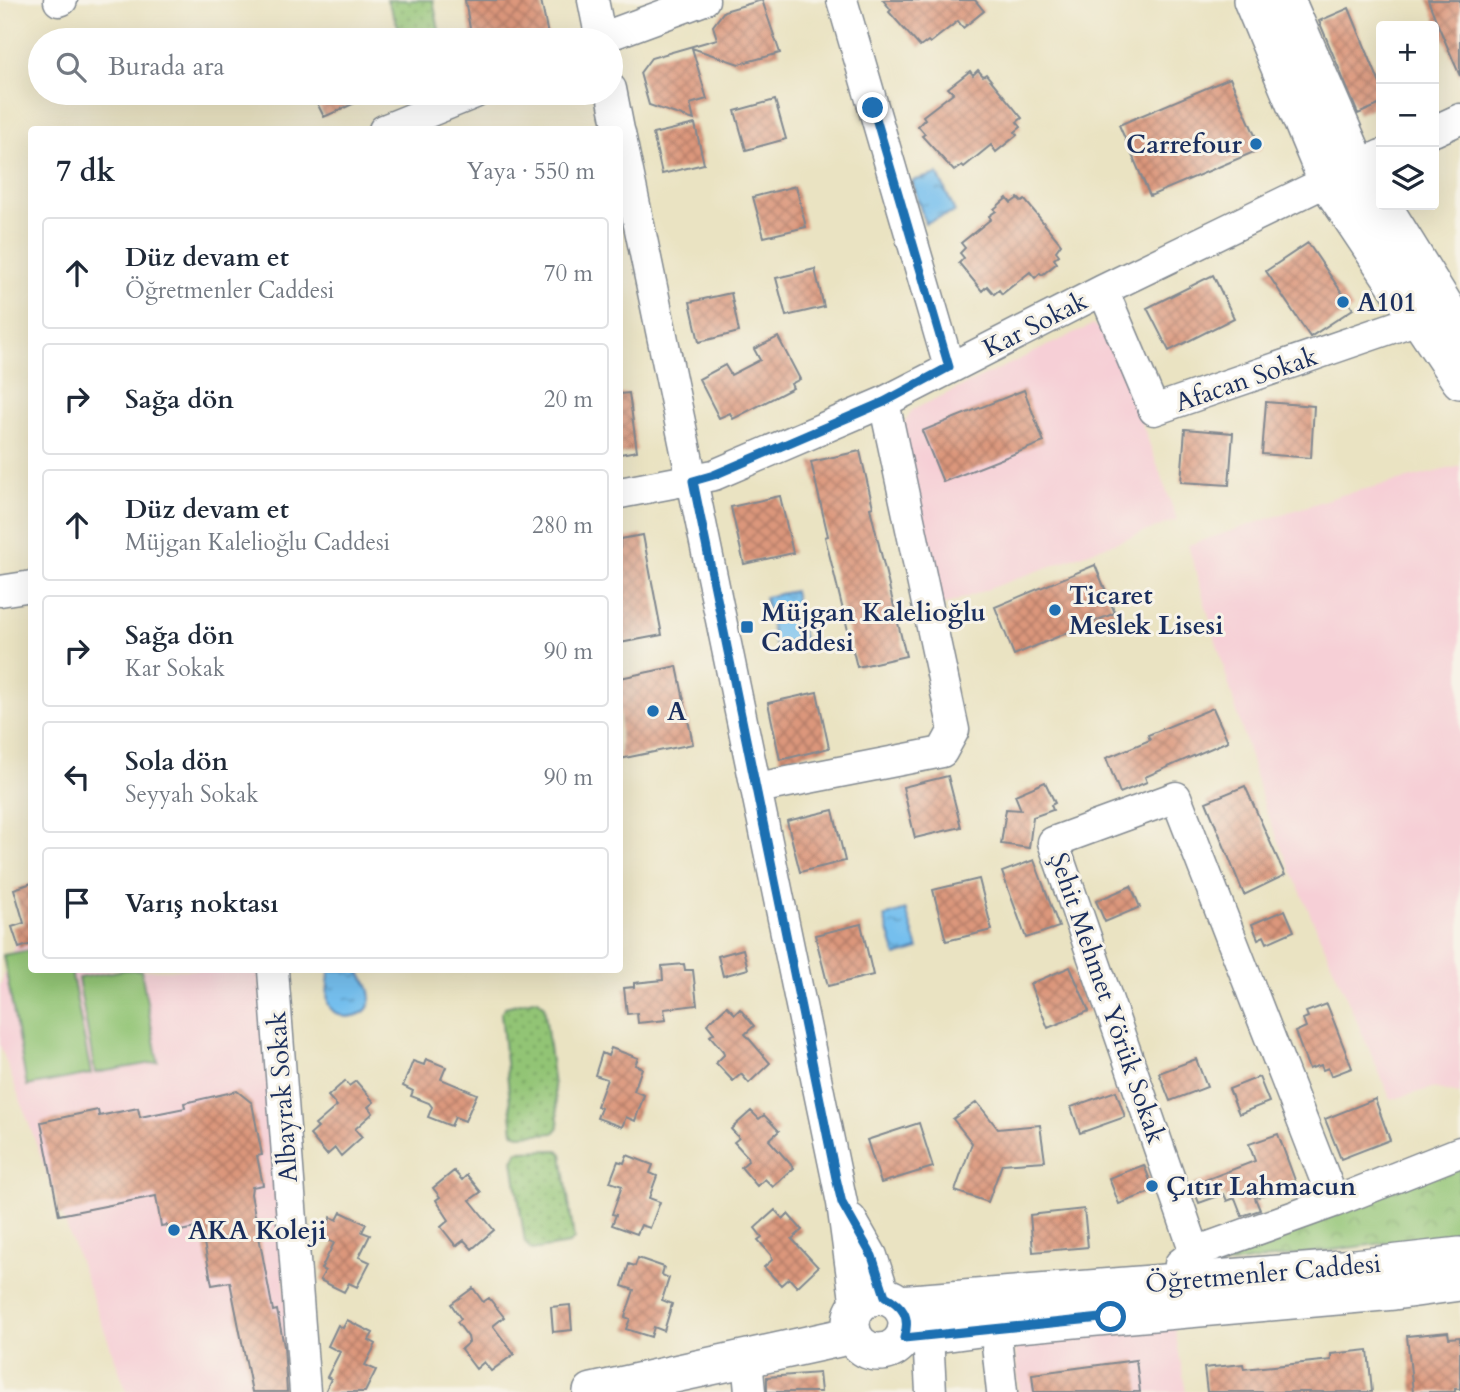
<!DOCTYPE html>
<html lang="tr">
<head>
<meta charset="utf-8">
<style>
	:root { --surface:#fff; --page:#f6f6f7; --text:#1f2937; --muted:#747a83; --line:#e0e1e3 }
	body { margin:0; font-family:Cardo,serif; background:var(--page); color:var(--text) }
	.controls { position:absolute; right:21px; top:21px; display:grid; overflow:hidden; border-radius:7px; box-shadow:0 7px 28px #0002 }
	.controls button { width:63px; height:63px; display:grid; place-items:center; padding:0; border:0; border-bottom:2px solid var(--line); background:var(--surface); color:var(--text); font:35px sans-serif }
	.stop { position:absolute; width:21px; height:21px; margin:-16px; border:5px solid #1f6fb2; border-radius:50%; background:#fff }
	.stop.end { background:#1f6fb2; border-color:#fff; box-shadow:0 2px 7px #0008 }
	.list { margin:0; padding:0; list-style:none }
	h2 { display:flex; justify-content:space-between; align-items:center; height:91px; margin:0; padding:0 28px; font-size:30px }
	h2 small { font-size:23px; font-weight:400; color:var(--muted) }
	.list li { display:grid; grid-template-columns:46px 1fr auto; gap:21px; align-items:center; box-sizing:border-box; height:112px; margin:0 14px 14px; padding:0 14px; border:2px solid var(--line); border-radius:7px }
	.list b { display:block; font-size:26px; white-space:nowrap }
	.list p { margin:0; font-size:23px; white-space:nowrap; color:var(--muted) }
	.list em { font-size:23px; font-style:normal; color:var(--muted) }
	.icon { flex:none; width:38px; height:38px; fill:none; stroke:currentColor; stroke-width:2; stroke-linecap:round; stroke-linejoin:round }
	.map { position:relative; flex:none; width:1460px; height:1392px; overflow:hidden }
	.search { position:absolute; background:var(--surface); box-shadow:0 7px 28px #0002; left:28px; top:28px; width:595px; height:77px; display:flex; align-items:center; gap:18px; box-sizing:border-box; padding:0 24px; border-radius:38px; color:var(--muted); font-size:26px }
	.panel { position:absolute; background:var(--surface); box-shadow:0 7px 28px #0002; left:28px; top:126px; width:595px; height:847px; border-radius:7px }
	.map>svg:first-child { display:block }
	.built { fill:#f6cfd6 }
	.grass { fill:url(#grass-dots); stroke:#567a69; stroke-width:2 }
	.park { fill:url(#park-crowns); stroke:#567a69; stroke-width:2 }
	.pitch { fill:#92c474; stroke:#567a69; stroke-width:2 }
	.water { fill:url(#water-ripples); stroke:#4877a6; stroke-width:2 }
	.building { fill:url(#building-cross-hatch) }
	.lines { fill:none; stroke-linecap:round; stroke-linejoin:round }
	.minor-casing { stroke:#828990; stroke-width:33 }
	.major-casing { stroke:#828990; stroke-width:40 }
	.minor { stroke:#fff; stroke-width:30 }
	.major { stroke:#fff; stroke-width:37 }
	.route { stroke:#1f6fb2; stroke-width:9 }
	.poi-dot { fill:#1f6fb2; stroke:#f7f3e8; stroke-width:2.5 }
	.labels { text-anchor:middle; stroke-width:6; stroke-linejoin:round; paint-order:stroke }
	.poi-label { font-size:26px; font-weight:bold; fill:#1b2f5e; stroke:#f7f3e8; text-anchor:start }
	.street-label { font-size:26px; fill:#1b2f5e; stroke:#f7f3e8 }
</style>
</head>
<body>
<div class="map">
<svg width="1460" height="1392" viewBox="0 0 1460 1392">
	<defs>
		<pattern id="grass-dots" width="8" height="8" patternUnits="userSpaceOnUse" patternTransform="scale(1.75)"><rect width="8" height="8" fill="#92c474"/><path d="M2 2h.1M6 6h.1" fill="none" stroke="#76a062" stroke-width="1.8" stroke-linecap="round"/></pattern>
		<pattern id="park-crowns" width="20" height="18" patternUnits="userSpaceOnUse" patternTransform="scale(1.75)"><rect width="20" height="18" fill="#92c474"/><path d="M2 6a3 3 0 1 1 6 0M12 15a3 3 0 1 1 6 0" fill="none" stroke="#76a062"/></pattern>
		<pattern id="water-ripples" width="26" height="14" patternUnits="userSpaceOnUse" patternTransform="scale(1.75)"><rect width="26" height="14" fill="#75bfee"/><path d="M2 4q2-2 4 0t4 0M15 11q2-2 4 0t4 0" fill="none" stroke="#5f9cc4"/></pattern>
		<pattern id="building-cross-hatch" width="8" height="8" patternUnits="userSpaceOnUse" patternTransform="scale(1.75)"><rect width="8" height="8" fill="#dc977b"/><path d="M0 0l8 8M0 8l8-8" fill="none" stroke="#b27c68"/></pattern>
	</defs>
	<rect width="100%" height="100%" fill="#f7f3e8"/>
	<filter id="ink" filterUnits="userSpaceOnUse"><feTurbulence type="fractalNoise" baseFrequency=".0143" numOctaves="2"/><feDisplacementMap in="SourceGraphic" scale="14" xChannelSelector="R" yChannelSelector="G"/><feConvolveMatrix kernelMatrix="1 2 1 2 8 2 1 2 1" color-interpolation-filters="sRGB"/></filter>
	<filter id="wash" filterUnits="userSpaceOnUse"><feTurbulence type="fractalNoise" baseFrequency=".00686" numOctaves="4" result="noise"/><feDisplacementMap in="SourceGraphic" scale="28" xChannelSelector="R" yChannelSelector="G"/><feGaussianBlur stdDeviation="1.57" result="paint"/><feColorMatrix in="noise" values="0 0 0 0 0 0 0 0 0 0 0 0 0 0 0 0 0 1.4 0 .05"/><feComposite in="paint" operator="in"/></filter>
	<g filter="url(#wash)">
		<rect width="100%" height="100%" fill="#eae3c2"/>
		<path class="built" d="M1092 325 1109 332 1177 520 942 606 902 427 912 410Z
			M1460 466V1094L1432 1088 1391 1100 1266 812 1188 545 1341 495Z
			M31 899 32 970H259L264 1052 270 1069 292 1392H127L0 1045V986Z
			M1173 1319 1186 1392H1019L1014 1334Z"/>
		<path class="grass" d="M387 0H433L441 40H404Z
			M537 999 544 1005 559 1127 554 1133 519 1135 513 1132 501 1013 505 1007Z
			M558 1150 562 1154 574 1239 569 1244 532 1250 525 1243 513 1160 518 1151Z"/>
		<path class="park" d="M1460 1163V1233L1222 1265V1259Z"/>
		<path class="pitch" d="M31 950 32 970H71L91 1074 27 1086 3 955Z
			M123 970H141L158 1062 95 1073 78 978Z"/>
		<path class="water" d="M938 174 955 212 925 223 912 181Z
			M794 591 804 639 775 645 765 597Z
			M906 910 918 949 896 956 884 917Z
			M329 970H366L359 972C375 990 378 1015 346 1017 319 1011 329 990 329 970Z"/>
		<g id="blocks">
			<path class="building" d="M465 0H541L548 35 519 40H472Z
				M762 0 780 53 739 64 692 48 707 99 690 104 694 120 649 105 640 73 651 58 717 39 713 26 724 11Z
				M883 0H975L984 11 963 28 958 21 930 43 928 41 920 47 889 12 891 10Z
				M1428 0H1460V76L1438 25Z
				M1349 8 1381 86V104L1358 114 1319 21Z
				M978 70 983 76 986 74 1022 118 1017 122 1021 127 1015 132 1017 135 996 152 991 145 964 167 962 165 954 171 922 136 925 134 918 126 925 119 923 116 953 93 948 88 970 71 973 75Z
				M1230 78 1261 149 1150 196 1119 125Z
				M312 93H377L324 117Z
				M775 100 786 139 746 150 735 111Z
				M695 124 704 164 662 174 653 134Z
				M796 186 806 227 764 237 753 197Z
				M1007 198 1011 203 1018 198 1022 202 1025 200 1061 244 1056 251 1059 255 1054 259 1057 263 1042 275 1040 273 1035 278 1030 272 1002 294 999 290 994 294 987 286 982 291 959 263 964 258 960 253 965 248 961 243 991 219 989 216 996 211 994 209Z
				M1308 243 1353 309 1310 337 1266 271Z
				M815 269 824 307 786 316 776 278Z
				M1213 275 1234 318 1169 351 1147 308Z
				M731 293 739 332 699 342 690 302Z
				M778 337 800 379 791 384 793 388 733 419 730 413 719 418 699 379 725 365 731 375 760 360 754 349Z
				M1024 390 1044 442 943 482 922 431Z
				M629 393 637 451 620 454V394Z
				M1266 402 1314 406 1311 458 1262 454Z
				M1185 429 1233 433 1229 485 1181 482Z
				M860 451 873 507 870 508 906 656 857 667 825 537 828 536 811 462Z
				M780 496 793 553 744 564 731 507Z
				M643 535 662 635 620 643V539Z
				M1095 565 1115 613 1014 655 995 607Z
				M677 666 693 744 620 759V678Z
				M817 692 829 748 780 760 768 703Z
				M1213 708 1228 741 1145 777 1147 782 1120 793 1106 758 1150 740 1148 735Z
				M948 776 961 827 915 838 903 787Z
				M1045 782 1055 803 1051 805 1053 810 1033 817 1029 848 1001 844 1006 809 1021 810 1015 795Z
				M1245 786 1285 875 1244 895 1206 802Z
				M833 810 845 861 800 872 787 821Z
				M1034 860 1059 927 1026 938 1002 872Z
				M979 879 992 930 946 941 933 890Z
				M32 883V944L19 948 12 927 24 923 14 889Z
				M1131 886 1140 907 1105 922 1096 901Z
				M1285 910 1294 931 1267 943 1264 936 1258 939 1252 924Z
				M861 924 873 975 828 986 815 935Z
				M743 949 748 969 723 976 718 956Z
				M684 964 685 970H693L697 1005 664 1009 666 1020 638 1023 637 1013 627 1014 624 988 634 987V983L663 980 662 966Z
				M1070 967 1089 1011 1048 1028 1030 984Z
				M1327 1004 1352 1068 1331 1076 1328 1068 1323 1070 1321 1065 1309 1069 1295 1032 1306 1027 1303 1019 1308 1017 1306 1012Z
				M727 1006 735 1014 740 1009 754 1026 745 1034 770 1063 749 1083 741 1074 733 1081 716 1063 724 1055 723 1051 710 1036 714 1033 707 1024Z
				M611 1048 638 1058 635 1065 642 1068 634 1091 644 1095 635 1121 626 1117 622 1127 597 1118 601 1108 597 1106 607 1079 595 1075 602 1053 608 1056Z
				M426 1059 446 1067 441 1079 477 1094 465 1121 455 1117 451 1126 428 1117 432 1107 429 1103 411 1096 413 1091 403 1086 413 1061 424 1065Z
				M1196 1059 1207 1087 1170 1101 1159 1073Z
				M1259 1077 1269 1102 1239 1114 1229 1089Z
				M345 1081 349 1086 356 1081 374 1102 368 1107 373 1113 355 1129 362 1137 341 1156 335 1148 327 1155 310 1135 318 1128 315 1125 337 1106 328 1096Z
				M237 1091 252 1103 262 1155 257 1156 263 1185 252 1187 251 1194 273 1311 277 1310 284 1346 287 1392H252L230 1282 212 1285 201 1227 169 1233 167 1225 161 1226 156 1196 59 1215 41 1122 98 1110 99 1116 138 1108 140 1117 185 1108 184 1103Z
				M1116 1091 1125 1117 1080 1133 1071 1107Z
				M1375 1099 1390 1140 1341 1159 1325 1119Z
				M977 1102 998 1129 1040 1125 1045 1161 1002 1164 988 1202 955 1191 972 1143 953 1119Z
				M751 1111 759 1119 764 1115 779 1131 769 1140 794 1168 773 1187 765 1179 757 1186 741 1167 748 1161 747 1156 734 1142 739 1138 731 1129Z
				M919 1123 933 1167 881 1183 867 1140Z
				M1278 1134 1296 1183 1255 1198 1260 1210 1242 1216 1235 1198 1227 1201 1224 1194 1199 1203 1192 1185 1255 1161 1249 1144Z
				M627 1155 653 1165 650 1173 657 1176 649 1198 660 1202 650 1228 641 1225 637 1234 612 1225 616 1215 612 1214 622 1186 610 1182 618 1161 624 1163Z
				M1144 1165 1154 1191 1119 1204 1109 1178Z
				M454 1171 462 1180 467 1175 481 1192 470 1200 494 1230 472 1249 464 1240 456 1246 441 1227 449 1220 436 1200 440 1197 433 1188Z
				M1084 1209 1088 1247 1033 1252 1030 1215Z
				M775 1210 783 1219 788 1214 802 1230 792 1239 818 1267 797 1287 789 1278 781 1285 764 1267 772 1260 771 1255 758 1240 762 1237 755 1228Z
				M341 1212 366 1224 362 1232 370 1235 359 1257 370 1262 357 1287 349 1283 344 1292 320 1280 325 1271 321 1269 334 1243 321 1237 331 1217 337 1220Z
				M638 1258 664 1267 662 1275 669 1278 662 1300 672 1304 664 1331 654 1327 651 1337 626 1329 630 1319 625 1317 634 1290 622 1286 629 1264 635 1266Z
				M473 1288 483 1302 489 1298 504 1317 493 1326 514 1354 491 1371 484 1362 476 1369 461 1349 469 1342 468 1337 457 1322 461 1319 451 1304Z
				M570 1305 572 1330 553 1332 551 1307Z
				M347 1320 373 1333 369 1340 376 1344 365 1365 376 1370 365 1392H325L331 1379 327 1377 340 1352 328 1346 338 1325 343 1328Z
				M1448 1332 1449 1338 1460 1337V1389H1455V1392H1413L1407 1336Z
				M1368 1350 1372 1392H1207L1204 1368 1243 1364 1244 1369 1331 1360V1354Z
				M1136 1360 1140 1392H1034L1032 1374Z
				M819 1373 821 1392H767V1377Z"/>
		</g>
	</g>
	<g filter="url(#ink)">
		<use href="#blocks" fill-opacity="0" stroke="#828990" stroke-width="2"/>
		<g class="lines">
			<defs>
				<path id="minor" d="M593 0 601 40
					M842 0 949 367
					M59 1 62 0
					M596 40 704 0
					M611 89 619 130
					M384 130 475 93
					M1434 131 1460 119
					M620 133 842 1203 856 1307
					M1103 290 1154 410 1421 318
					M620 493 714 475 884 402 1103 290 1381 155
					M0 591 32 586
					M757 788 942 752 954 730 884 402
					M273 970 305 1392
					M851 1219 872 1256 885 1296
					M1195 1252 1053 842 1176 797 1334 1202
					M1180 1264 1195 1252 1334 1202 1460 1152
					M995 1326 1002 1392
					M928 1335 931 1392
					M747 1359 750 1392"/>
				<path id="major" d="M1252 0 1327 181 1460 380
					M1286 0 1358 166 1381 204
					M1382 205 1460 331
					M851 1324a28 28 0 1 1 56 0a28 28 0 1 1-56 0Z
					M899 1304 1355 1268 1460 1256
					M904 1338 995 1326 1394 1291 1460 1282
					M592 1392 853 1335"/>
			</defs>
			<use href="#minor" class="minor-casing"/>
			<use href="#major" class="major-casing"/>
			<use href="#minor" class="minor"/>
			<use href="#major" class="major"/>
		</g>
	</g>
	<g class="lines" filter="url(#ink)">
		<path class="route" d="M873 108 949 367 884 402 714 475 693 481 836 1178 842 1203 872 1256 885 1296C903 1306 911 1317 904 1338L1111 1317"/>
	</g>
	<g class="poi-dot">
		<circle cx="1256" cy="144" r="7"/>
		<circle cx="1343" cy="302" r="7"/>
		<circle cx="1055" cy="610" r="7"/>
		<rect x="740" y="620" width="14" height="14" rx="3.5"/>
		<circle cx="653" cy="711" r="7"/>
		<circle cx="1152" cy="1186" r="7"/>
		<circle cx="174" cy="1230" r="7"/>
	</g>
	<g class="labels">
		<g class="poi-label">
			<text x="1242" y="153" text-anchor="end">Carrefour</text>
			<text x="1357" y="311">A101</text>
			<text x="1069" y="604">Ticaret<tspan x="1069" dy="30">Meslek Lisesi</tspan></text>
			<text x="761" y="621">Müjgan Kalelioğlu<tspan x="761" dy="30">Caddesi</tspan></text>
			<text x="667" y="720">A</text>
			<text x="1166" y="1195">Çıtır Lahmacun</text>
			<text x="188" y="1239">AKA Koleji</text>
		</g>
		<g class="street-label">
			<text transform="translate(1035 324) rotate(-27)" y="9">Kar Sokak</text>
			<text transform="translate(1246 379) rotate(-19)" y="9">Afacan Sokak</text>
			<text transform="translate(1108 998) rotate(71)" y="9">Şehit Mehmet Yörük Sokak</text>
			<text transform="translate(282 1097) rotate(-94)" y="9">Albayrak Sokak</text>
			<text transform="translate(1263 1273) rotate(-5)" y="9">Öğretmenler Caddesi</text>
		</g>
	</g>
</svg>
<div class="controls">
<button>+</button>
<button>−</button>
<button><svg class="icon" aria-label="layers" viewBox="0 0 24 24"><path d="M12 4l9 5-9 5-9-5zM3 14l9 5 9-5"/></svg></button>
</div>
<div class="stop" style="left:1111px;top:1317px"></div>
<div class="stop end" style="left:873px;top:108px"></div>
<div class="search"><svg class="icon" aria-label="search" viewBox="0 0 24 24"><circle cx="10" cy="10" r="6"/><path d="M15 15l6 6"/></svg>Burada ara</div>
<section class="panel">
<h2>7 dk<small>Yaya · 550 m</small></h2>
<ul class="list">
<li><svg class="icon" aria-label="ahead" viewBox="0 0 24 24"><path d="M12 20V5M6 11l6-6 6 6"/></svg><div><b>Düz devam et</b><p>Öğretmenler Caddesi</p></div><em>70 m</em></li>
<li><svg class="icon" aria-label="right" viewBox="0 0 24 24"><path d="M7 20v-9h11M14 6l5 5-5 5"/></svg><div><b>Sağa dön</b></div><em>20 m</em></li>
<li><svg class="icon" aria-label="ahead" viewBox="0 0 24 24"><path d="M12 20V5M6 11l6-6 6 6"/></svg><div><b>Düz devam et</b><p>Müjgan Kalelioğlu Caddesi</p></div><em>280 m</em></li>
<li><svg class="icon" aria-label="right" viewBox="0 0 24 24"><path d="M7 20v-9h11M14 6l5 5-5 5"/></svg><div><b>Sağa dön</b><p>Kar Sokak</p></div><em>90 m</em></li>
<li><svg class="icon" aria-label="left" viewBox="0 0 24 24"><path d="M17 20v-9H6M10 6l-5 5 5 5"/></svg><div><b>Sola dön</b><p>Seyyah Sokak</p></div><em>90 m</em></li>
<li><svg class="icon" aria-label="arrive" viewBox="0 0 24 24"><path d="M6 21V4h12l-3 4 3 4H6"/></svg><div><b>Varış noktası</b></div></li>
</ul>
</section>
</div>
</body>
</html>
